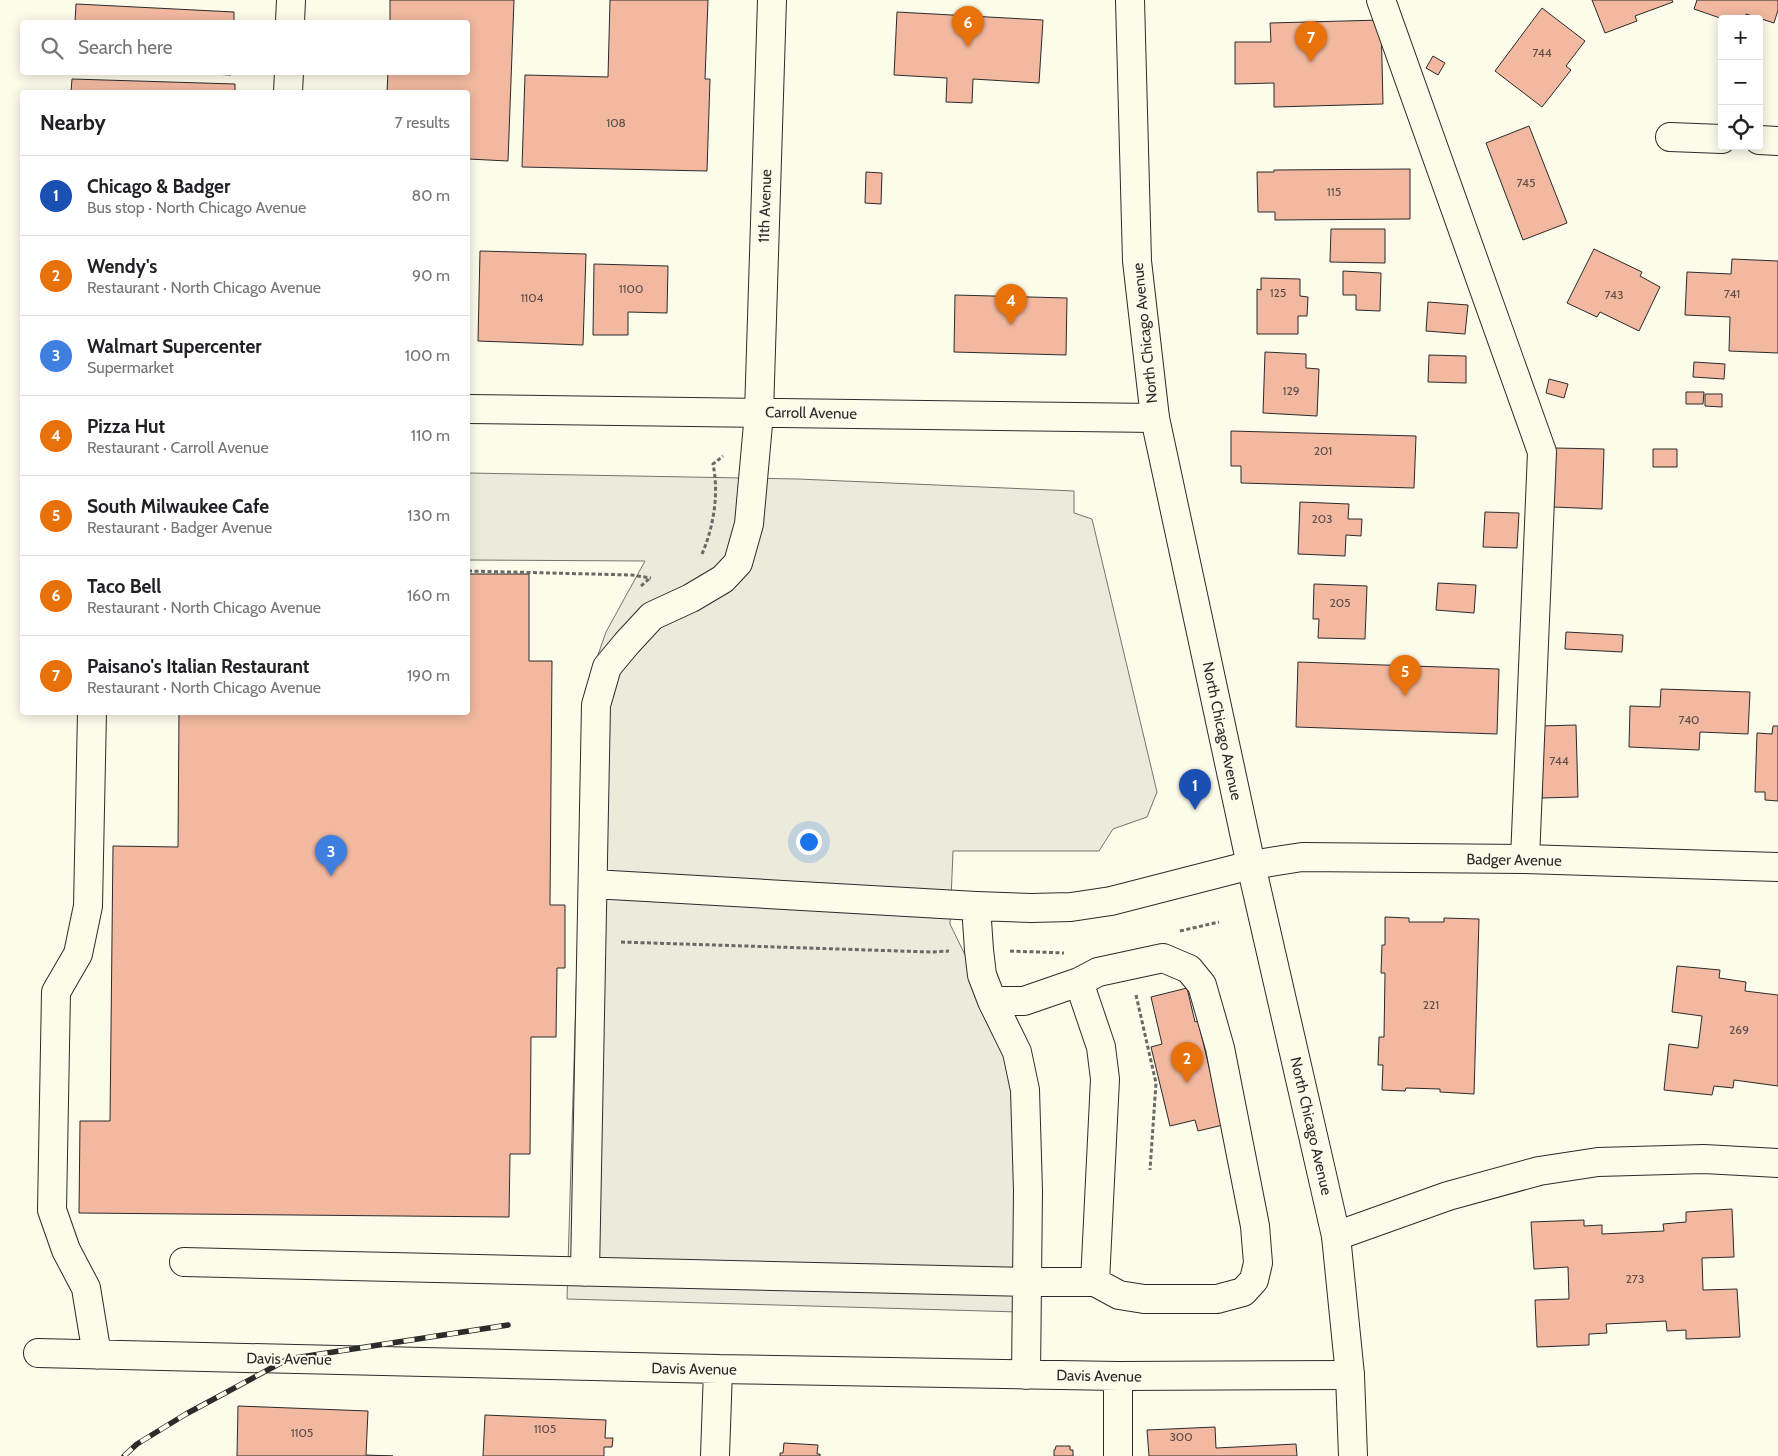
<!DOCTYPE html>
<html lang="en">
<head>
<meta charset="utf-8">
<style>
	:root { --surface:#fff; --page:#f2f2f2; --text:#202124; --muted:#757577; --line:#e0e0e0; --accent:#d93025 }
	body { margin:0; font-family:Cabin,sans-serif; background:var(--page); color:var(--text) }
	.controls { position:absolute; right:15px; top:15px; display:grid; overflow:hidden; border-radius:5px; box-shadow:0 2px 12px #0003 }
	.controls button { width:45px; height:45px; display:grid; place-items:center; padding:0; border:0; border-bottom:1px solid var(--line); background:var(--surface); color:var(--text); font:25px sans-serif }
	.you { position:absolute; left:808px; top:841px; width:18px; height:18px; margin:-12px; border:4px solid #fff; border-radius:50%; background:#1a73e8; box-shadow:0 0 0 8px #1a73e833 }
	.badge { display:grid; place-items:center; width:32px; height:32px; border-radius:50%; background:var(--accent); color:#fff; font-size:16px; font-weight:700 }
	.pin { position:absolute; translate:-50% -41px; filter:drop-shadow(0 1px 2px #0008) }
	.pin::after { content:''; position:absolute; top:26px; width:18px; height:15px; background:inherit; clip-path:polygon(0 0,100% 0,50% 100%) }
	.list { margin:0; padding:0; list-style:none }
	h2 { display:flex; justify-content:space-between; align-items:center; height:65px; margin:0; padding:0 20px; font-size:21px }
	h2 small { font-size:16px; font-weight:400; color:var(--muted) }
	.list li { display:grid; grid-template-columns:32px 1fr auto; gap:15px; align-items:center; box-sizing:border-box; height:80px; padding:0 20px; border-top:1px solid var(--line) }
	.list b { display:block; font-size:19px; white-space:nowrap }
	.list p { margin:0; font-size:16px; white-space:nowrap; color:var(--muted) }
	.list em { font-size:16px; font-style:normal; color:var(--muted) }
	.icon { flex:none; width:28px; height:28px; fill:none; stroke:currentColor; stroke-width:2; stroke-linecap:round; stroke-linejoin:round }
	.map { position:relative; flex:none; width:1778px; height:1456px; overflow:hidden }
	.search { position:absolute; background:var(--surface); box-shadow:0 2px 12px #0003; left:20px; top:20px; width:450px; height:55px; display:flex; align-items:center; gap:12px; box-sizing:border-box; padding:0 18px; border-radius:5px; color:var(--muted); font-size:19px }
	.panel { position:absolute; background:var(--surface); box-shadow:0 2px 12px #0003; left:20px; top:90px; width:450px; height:625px; border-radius:5px }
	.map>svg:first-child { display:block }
	.parking { fill:#eceadb; stroke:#74746e }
	.building { fill:#f2b8a0; stroke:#2b2b2b }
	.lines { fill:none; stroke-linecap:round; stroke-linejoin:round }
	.minor-casing { stroke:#2b2b2b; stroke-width:30 }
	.major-casing { stroke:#2b2b2b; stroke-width:30 }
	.path { stroke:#6a6964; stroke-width:3; stroke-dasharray:4 2.5; stroke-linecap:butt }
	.minor { stroke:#fdfbea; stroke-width:28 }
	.major { stroke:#fdfbea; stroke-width:28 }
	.rail-casing { stroke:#2b2b2b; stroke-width:5.5 }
	.rail { stroke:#fdfbea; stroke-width:4; stroke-dasharray:11; stroke-linecap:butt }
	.labels { text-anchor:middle; stroke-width:4; stroke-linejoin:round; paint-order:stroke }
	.number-label { font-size:12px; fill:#5d4e48 }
	.street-label { font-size:15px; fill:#2b2b2b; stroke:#fdfbea }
</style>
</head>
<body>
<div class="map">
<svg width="1778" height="1456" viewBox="0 0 1778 1456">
	<rect width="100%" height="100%" fill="#fdfbea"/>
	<path class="parking" d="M468 473 798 479 1074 491V513L1092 519 1157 792 1147 817 1113 829 1099 851H953L950 924 970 965 1011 1070 1019 1312 567 1299 585 692 606 632 645 561 468 560Z"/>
	<path class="building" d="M390 0H514L508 161 468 159V92H387L388 72H468V22H390Z
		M610 0H708L705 79H710L707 171 522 167 525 75 608 77Z
		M1592 0H1672L1673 2 1635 16 1637 21 1605 33Z
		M1697 0H1778V10L1774 23 1746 14 1744 19H1723L1694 9Z
		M76 4 234 12V22H75Z
		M1542 8 1585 41 1566 66 1571 70 1542 107 1495 71Z
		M897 12 1043 20 1039 83 973 79 972 103 946 102 947 78 894 75Z
		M1381 20 1383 104 1274 107V83L1235 84V42H1271L1270 23Z
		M1433 56 1445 63 1438 75 1426 68Z
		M173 72H231V75Z
		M72 79 235 84V92H71Z
		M1529 126 1567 223 1523 240 1486 143Z
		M1410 169V219L1275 220V212H1258L1257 172H1274V170Z
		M866 172 882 173 881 204 865 203Z
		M1331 229H1385V263L1330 262Z
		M1594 249 1642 272 1640 276 1660 287 1639 331 1600 312 1597 317 1567 303Z
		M480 251 586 254 583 345 478 341Z
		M1732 259 1778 261V353L1729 351 1730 317 1685 315 1687 272 1731 274Z
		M594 264 668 266 667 313 628 312V335H593Z
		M1343 271 1381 273 1380 311 1356 310V295H1343Z
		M1261 278 1300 279V296L1308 297 1307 316H1298V334H1257V289L1261 290Z
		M955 295 1067 298 1066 355 954 352Z
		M1428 302 1468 305 1465 334 1426 331Z
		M1265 352 1306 354V368L1319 369 1317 416 1263 413Z
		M1429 355 1466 356V383L1428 382Z
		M1694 362 1725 364 1724 379 1693 377Z
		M1549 379 1568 384 1564 398 1546 393Z
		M1686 392H1704L1703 404H1686Z
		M1705 394H1722V407L1705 406Z
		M1231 431 1416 436 1414 488 1241 483V466H1231Z
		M1555 448 1604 449 1602 509 1553 507Z
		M1653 449H1677V467H1653Z
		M1300 502 1349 504 1348 519H1362L1361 536 1346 535 1345 556 1298 554Z
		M1485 512 1519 513 1517 548 1483 547Z
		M468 574H529V661H552L550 905H565V968H557L556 1037H531L530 1154H510L509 1217 79 1213 80 1121H110L113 846 178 847 179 712H468Z
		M1438 583 1476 585 1474 613 1436 610Z
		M1314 584 1367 586 1365 639 1318 638 1319 619H1313Z
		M1566 632 1623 635 1622 652 1565 649Z
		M1298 662 1499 669 1497 734 1296 727Z
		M1661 689 1750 692 1748 734 1700 732 1699 750 1629 747 1630 706 1660 707Z
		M1576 725 1578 797 1542 798 1541 726Z
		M1773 726H1778V801L1765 800V792H1755L1757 733 1772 734Z
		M1385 917 1409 918V922H1444V918L1479 919 1474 1094 1440 1092V1089L1406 1088 1405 1091 1382 1090 1383 1065H1378L1379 1037H1384L1385 973H1381L1382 945H1385Z
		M1677 966 1720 970 1719 978 1746 982 1745 991 1778 995V1086L1734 1080 1733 1088 1714 1086 1712 1095 1664 1090 1669 1044 1698 1048 1702 1016 1672 1012Z
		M1187 988 1195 1022 1198 1021 1223 1125 1198 1131 1195 1120 1170 1126 1151 1047 1162 1044 1151 997Z
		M1732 1209 1734 1257 1702 1258 1703 1290 1737 1289 1740 1337 1686 1339V1330L1667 1331 1666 1321 1606 1324 1607 1333 1589 1334V1345L1537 1347 1535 1300 1569 1299 1568 1267 1534 1269 1531 1222 1584 1220V1226L1602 1225V1234L1664 1231 1663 1224 1686 1222V1212Z
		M238 1406 368 1411 366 1455 393 1456H237Z
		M485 1415 606 1420 605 1438H613L612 1447H604V1456H483Z
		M1215 1427 1216 1448 1296 1444 1297 1456H1149L1147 1430Z
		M784 1443 818 1445 817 1454H820V1456H780V1453H783Z
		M1056 1446H1070V1450H1073V1456H1054V1450H1055Z"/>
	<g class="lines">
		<defs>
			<path id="minor" d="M1381 0 1542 452 1525 859
				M290 22 291 0
				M288 92 289 72
				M1670 137 1722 139
				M1759 140 1778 141
				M468 409 1155 418
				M92 712 88 906 78 954 56 992 52 1210 66 1250 86 1288 97 1355
				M593 884 976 906 1031 908 1071 907 1111 901 1251 865 1302 857 1525 859 1778 867
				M976 906 979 950 982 975 992 1001 1017 1052 1025 1090 1028 1191 1026 1375
				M1079 982 1101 1047 1105 1079 1095 1282
				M1336 1236 1448 1196 1539 1171 1598 1162 1704 1159 1778 1163
				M184 1262 1028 1282H1095L1119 1295 1144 1299H1217L1243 1292 1254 1280 1258 1263 1255 1226 1220 1048 1202 985 1189 969 1163 958 1098 972 1079 982 1024 1001H992
				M585 1272 596 705 607 667 627 643 652 616 691 598 723 579 738 563 749 524 759 413 772 0
				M38 1353 718 1369 1118 1376 1350 1375
				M715 1456 718 1369
				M1118 1456V1376"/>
			<path id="major" d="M1130 0 1137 261 1155 418 1251 865 1336 1236 1350 1375 1353 1456"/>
		</defs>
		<use href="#minor" class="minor-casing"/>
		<use href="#major" class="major-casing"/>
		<path class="path" d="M702 554C714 526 719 493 713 464L723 456
			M468 571 632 575 651 578
			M641 586 650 578
			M1180 931 1219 922
			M621 942 931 952 949 951
			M1010 951 1064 953
			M1136 995 1156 1083 1150 1170"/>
		<use href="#minor" class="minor"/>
		<use href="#major" class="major"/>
		<defs>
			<path id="rail" d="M124 1456 137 1444 186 1414 288 1359 508 1325"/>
		</defs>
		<use href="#rail" class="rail-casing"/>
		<use href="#rail" class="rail"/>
	</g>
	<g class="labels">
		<g class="number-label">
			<text x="1542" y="57">744</text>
			<text x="616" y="127">108</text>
			<text x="1526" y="187">745</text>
			<text x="1334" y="196">115</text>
			<text x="631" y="293">1100</text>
			<text x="1278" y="297">125</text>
			<text x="1732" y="298">741</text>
			<text x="1614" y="299">743</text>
			<text x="532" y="302">1104</text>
			<text x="1291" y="395">129</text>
			<text x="1323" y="455">201</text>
			<text x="1322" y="523">203</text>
			<text x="1340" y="607">205</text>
			<text x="1689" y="724">740</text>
			<text x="1559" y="765">744</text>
			<text x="1431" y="1009">221</text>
			<text x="1739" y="1034">269</text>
			<text x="1635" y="1283">273</text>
			<text x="545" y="1433">1105</text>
			<text x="302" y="1437">1105</text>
			<text x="1181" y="1441">300</text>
		</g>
		<g class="street-label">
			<text transform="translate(765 206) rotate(-88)" y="5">11th Avenue</text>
			<text transform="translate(1145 333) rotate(-96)" y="5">North Chicago Avenue</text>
			<text transform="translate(811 413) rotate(1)" y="5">Carroll Avenue</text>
			<text transform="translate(1222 731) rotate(78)" y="5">North Chicago Avenue</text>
			<text transform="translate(1514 860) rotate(1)" y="5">Badger Avenue</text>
			<text transform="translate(1311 1126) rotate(77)" y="5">North Chicago Avenue</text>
			<text transform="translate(289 1359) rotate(1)" y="5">Davis Avenue</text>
			<text transform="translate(694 1369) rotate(1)" y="5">Davis Avenue</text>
			<text transform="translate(1099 1376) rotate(1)" y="5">Davis Avenue</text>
		</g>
	</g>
</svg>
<div class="controls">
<button>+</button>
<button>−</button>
<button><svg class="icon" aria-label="locate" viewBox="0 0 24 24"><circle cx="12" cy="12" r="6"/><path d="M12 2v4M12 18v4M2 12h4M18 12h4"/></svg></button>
</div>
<div class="you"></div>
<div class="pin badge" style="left:1195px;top:810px;background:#1a4fb4">1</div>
<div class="pin badge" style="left:1187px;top:1083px;background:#e8710a">2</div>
<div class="pin badge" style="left:331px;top:876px;background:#3f7fe0">3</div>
<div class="pin badge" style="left:1011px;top:325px;background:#e8710a">4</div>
<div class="pin badge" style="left:1405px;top:696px;background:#e8710a">5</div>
<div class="pin badge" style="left:968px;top:47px;background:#e8710a">6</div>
<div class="pin badge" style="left:1311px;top:62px;background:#e8710a">7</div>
<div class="search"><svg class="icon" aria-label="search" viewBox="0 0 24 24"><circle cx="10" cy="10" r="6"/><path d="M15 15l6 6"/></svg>Search here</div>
<section class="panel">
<h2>Nearby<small>7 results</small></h2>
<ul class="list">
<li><span class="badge" style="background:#1a4fb4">1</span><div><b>Chicago &amp; Badger</b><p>Bus stop · North Chicago Avenue</p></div><em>80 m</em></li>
<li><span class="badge" style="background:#e8710a">2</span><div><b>Wendy's</b><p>Restaurant · North Chicago Avenue</p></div><em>90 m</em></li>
<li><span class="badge" style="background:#3f7fe0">3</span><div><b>Walmart Supercenter</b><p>Supermarket</p></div><em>100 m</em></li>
<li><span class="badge" style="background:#e8710a">4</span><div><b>Pizza Hut</b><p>Restaurant · Carroll Avenue</p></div><em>110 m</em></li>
<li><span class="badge" style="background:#e8710a">5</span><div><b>South Milwaukee Cafe</b><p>Restaurant · Badger Avenue</p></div><em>130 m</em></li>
<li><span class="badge" style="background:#e8710a">6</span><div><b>Taco Bell</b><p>Restaurant · North Chicago Avenue</p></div><em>160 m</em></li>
<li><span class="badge" style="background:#e8710a">7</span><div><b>Paisano's Italian Restaurant</b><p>Restaurant · North Chicago Avenue</p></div><em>190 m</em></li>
</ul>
</section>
</div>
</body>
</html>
